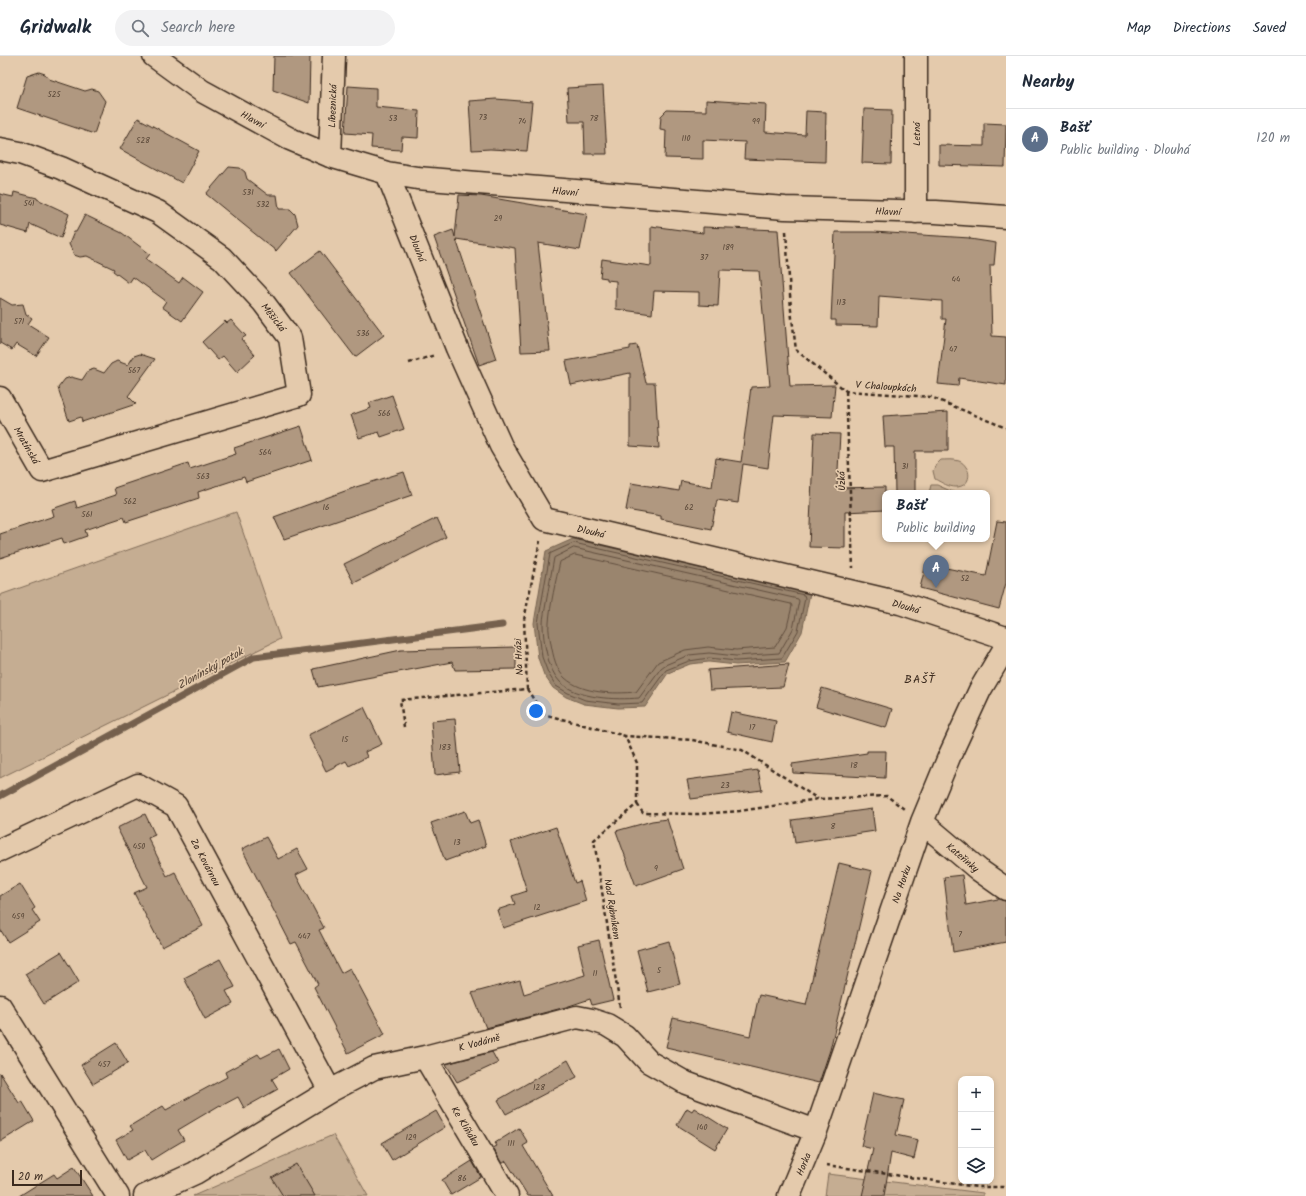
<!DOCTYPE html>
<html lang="en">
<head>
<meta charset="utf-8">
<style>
	:root { --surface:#fff; --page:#f2f2f3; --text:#1f2937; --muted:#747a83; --line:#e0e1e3; --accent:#d1495b }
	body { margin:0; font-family:Kalam,sans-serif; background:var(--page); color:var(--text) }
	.controls { position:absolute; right:12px; bottom:12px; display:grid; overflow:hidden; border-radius:8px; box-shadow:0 2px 6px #0003 }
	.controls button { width:36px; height:36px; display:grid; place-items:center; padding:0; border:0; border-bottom:1px solid var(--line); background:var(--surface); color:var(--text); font:20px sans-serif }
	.scale { position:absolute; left:12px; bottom:10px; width:70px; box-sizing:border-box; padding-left:4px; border:2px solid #3b2a1e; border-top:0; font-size:11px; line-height:14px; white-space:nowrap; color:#3b2a1e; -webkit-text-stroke:3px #e4caac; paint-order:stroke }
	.you { position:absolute; left:536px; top:655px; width:14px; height:14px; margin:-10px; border:3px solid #fff; border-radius:50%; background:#1a73e8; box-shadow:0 0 0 6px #1a73e833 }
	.badge { display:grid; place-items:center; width:26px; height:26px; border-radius:50%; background:var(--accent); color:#fff; font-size:13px; font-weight:700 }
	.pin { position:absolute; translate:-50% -33px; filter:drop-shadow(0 1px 2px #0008) }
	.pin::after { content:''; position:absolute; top:21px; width:14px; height:12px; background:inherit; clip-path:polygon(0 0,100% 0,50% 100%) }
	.popup { position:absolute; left:882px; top:434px; width:108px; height:52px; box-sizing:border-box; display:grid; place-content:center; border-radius:8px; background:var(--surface); filter:drop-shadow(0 1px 3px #0005); font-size:13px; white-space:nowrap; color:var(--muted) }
	.popup b { font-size:15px; color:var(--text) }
	.popup::after { content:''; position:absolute; left:50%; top:100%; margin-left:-8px; border:8px solid transparent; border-top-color:var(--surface) }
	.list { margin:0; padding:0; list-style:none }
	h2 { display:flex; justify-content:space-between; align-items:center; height:52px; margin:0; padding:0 16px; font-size:17px }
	h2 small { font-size:13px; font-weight:400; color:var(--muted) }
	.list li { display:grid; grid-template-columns:26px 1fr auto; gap:12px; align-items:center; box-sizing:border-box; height:60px; padding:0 16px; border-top:1px solid var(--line) }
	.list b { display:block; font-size:15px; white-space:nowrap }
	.list p { margin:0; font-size:13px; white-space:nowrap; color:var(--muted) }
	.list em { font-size:13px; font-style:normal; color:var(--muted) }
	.icon { flex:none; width:22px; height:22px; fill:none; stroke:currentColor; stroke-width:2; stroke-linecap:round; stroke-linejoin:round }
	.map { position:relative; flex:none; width:1006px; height:1140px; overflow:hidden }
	header { display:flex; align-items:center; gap:24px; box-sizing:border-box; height:56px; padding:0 20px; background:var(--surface); border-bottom:1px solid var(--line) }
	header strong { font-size:19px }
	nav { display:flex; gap:22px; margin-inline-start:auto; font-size:14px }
	.search { width:280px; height:36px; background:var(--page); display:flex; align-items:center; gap:10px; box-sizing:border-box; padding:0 14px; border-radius:22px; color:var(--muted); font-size:15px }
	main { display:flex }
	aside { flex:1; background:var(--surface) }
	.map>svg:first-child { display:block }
	.green { fill:#c5ad92; stroke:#806c58 }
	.water { fill:#9a856e; stroke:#74614e }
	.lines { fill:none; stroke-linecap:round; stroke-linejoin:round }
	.shore { stroke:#614e3e; stroke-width:1 }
	.stream { stroke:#74614e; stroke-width:7 }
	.building { fill:#b09880; stroke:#3b2a1e }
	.minor-casing { stroke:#3b2a1e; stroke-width:25 }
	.path { stroke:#3b2a1e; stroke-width:2.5; stroke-dasharray:4 3; stroke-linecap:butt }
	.minor { stroke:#e4caac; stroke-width:22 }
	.labels { text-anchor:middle; stroke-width:3.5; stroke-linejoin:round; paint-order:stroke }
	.number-label { font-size:8px; fill:#584636 }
	.street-label { font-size:10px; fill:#3b2a1e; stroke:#e4caac }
	.water-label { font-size:11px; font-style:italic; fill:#4e3c2e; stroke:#e4caac }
	.quarter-label { font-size:12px; letter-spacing:1px; fill:#3b2a1e; stroke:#e4caac }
</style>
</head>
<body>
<header>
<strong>Gridwalk</strong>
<div class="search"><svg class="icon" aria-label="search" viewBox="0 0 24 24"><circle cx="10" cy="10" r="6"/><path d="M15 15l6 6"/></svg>Search here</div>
<nav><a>Map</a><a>Directions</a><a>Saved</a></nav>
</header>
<main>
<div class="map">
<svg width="1006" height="1140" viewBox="0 0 1006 1140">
	<rect width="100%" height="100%" fill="#e4caac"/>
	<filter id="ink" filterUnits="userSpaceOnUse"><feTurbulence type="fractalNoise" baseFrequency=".025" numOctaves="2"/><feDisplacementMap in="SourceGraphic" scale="8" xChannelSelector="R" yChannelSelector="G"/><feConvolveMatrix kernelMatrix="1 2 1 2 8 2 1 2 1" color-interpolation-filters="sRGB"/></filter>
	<g filter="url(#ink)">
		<path class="green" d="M940 404C946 404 954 403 959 405 962 406 964 408 966 411 972 419 968 431 956 431 949 431 942 427 935 423L933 415 936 408Z
			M931 429H937L955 437H929Z
			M236 456 280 583 0 722V539Z
			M333 1079 368 1140H193Z
			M828 1118 983 1137V1140H825Z"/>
		<path class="water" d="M573 483 810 537 802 576 785 606 736 609 709 606 690 608 668 617 645 651 618 652 584 648 566 641 553 632 544 619 538 602 534 567 546 495Z"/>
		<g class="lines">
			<path class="shore" d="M574 487 804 539 805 542 798 575 782 602 736 605 709 602 689 605 666 614 642 647 618 648 585 644 568 637 556 630 548 617 542 601 538 567 550 498Z
				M574 492 798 543 799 545 793 573 779 597 736 600 709 597 689 599 665 609 661 612 639 642C616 644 578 643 560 626 548 614 543 585 543 568 543 561 545 554 546 547 549 532 551 517 554 502Z
				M575 499 791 548 792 550 787 571 775 591 736 594 708 591 685 594 658 606 636 636C614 638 583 638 565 622 556 614 553 599 551 588 550 581 548 574 549 567 550 549 556 524 560 506Z"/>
			<path class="stream" d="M0 740 254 601 502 569"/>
		</g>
		<path class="building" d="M274 0H310L309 47 273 34Z
			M39 16 45 18 49 23 85 35 92 33 98 35 105 45 94 78 17 52 27 20Z
			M348 30 376 32V51L419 55 418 82 402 81 401 94 371 92 372 79 345 77Z
			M603 30 607 98H585L584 66H569L567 32Z
			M496 43 532 46 527 95 490 93 472 94 469 45Z
			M706 44 766 48 765 76 805 79 806 55 826 56 825 106 744 103 745 86 703 84V103L665 102 666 74 660 73 661 60 667 54 706 55Z
			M864 53 892 54 891 108 862 107Z
			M138 62 199 95 182 127 120 93Z
			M984 67 1006 68 1005 111 939 109V89L984 90Z
			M229 111 240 112 245 116 247 123 268 139H277L279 153H290L295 158 298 169 276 195 206 138Z
			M14 136 37 142V143L69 158 61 182 30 168 28 177 0 169V138L13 141Z
			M459 139 481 140 587 158 580 194 538 187 550 295 521 296 515 192 456 183 496 303 479 309 434 181 453 174 455 181Z
			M85 159 122 177 150 198 146 203 179 227 183 221 203 236 182 265 162 251 166 245 133 221 129 227 113 215 114 213 87 200 80 201 74 199 69 188 74 176H76Z
			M651 170 703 177V171L778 174 790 330 835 329 832 361 774 359 768 412 743 408 738 447 717 444 711 473 661 463V460L626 454 631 427 679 435 681 425 712 431 716 402 741 406 751 331 770 330 759 215 720 214 718 250 699 249V236L654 235 652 258 616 253V225L607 224V222L600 221 602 203 651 210Z
			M835 176H873L970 182V183L996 187 994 209H990L992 280 1006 281V329L959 322 958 330 938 328 946 263H942V245L879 240 878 270 836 269V264H831Z
			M320 195 384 279 355 301 291 217Z
			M0 242 12 249 23 248 26 258 32 262 28 268 49 281 36 300 16 288 12 294 0 287Z
			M231 264 246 280 241 283 255 299 237 316 223 300 218 304 202 286 225 265 227 267Z
			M637 289 646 327H655L659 392 630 390V317L571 329 566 305 630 293V290Z
			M140 298 155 303 128 340 136 348 82 366 81 361 69 365 58 332 65 323 71 321 82 324 88 315 94 313 104 317 111 308 117 305 128 309 134 300Z
			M392 339 404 373 381 381 379 376 359 382 351 359 371 352 369 347Z
			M948 356V395H915V437H895L894 391H885L883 360Z
			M301 370 312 404 246 426 244 421 198 436 199 442 126 466 124 461 85 474 87 480 64 488 62 482 0 502V478L54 460 52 453 75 445 77 452 116 439 114 432 188 407 190 413 236 398 234 392Z
			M814 377 840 378 837 432 885 431V454L845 456V492L809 491Z
			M404 416 412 439 284 483 274 461 356 431Z
			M437 462 446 481 354 527 344 508Z
			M997 465 1006 466V527L999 553 920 532 926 508 986 520Z
			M516 591V613L455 614 452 606 318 631 313 613 401 594Z
			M789 608 783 631 710 634 708 614Z
			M822 632 892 653 886 672 816 651Z
			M364 651 382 688 365 696 367 701 349 710 346 705 326 715 308 679Z
			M731 656 776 665 772 686 727 676Z
			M455 663 460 716 435 719 431 665Z
			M867 695H886L885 722 793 717 792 708 867 697Z
			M758 714 762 734 691 743 687 724Z
			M872 753 875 775 795 787 792 764Z
			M465 755 470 767 478 764 486 790 445 805 431 767Z
			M145 758 155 779 148 782 167 820 175 816 203 870 162 891 134 837 147 831 117 772Z
			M667 763 683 813 636 830 616 775 652 765Z
			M556 771 575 827 580 825 586 845 503 872 497 854 515 848 512 840 527 835 511 786Z
			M266 781 278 803 297 793 308 813 296 819 324 872 319 874 341 917 350 912 385 978 348 997 314 931 318 928 296 886 291 888 242 793Z
			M839 807 872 815 830 994 819 1027 666 991 673 962 750 980 759 939 806 949Z
			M962 819 966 849 998 843 1006 845V886L953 896 944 821Z
			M20 828 35 852 32 854 40 866 8 886 0 873V840Z
			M599 884 613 944 592 949 590 943 566 951 486 972 472 937 520 924 524 938 585 919 578 889Z
			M669 885 680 928 648 936 637 894Z
			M61 896 79 926 44 948 25 918Z
			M220 903 235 931 226 935 233 948 205 963 184 922Z
			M116 987 128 1007 93 1028 81 1009Z
			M279 993 289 1013 272 1023 278 1033 244 1052 238 1041 221 1050 220 1049 178 1074 184 1084 167 1094 151 1104 145 1094 127 1104 116 1084 133 1074 130 1070 163 1050 166 1054 227 1021 225 1016 258 998 261 1002Z
			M492 996 498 1007 457 1026 446 1008Z
			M568 1004 577 1021 506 1058 498 1044Z
			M0 1017 19 1047 22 1045 34 1065 0 1086Z
			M873 1037 904 1044 896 1079 918 1084 914 1103 891 1097 884 1140H862L873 1093 861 1090Z
			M687 1052 692 1055 694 1052 727 1073 715 1093 677 1069Z
			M436 1055 445 1071 392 1104 382 1087Z
			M519 1072 528 1087 523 1090 553 1140H528L506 1105 502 1108 493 1092 497 1090 495 1087Z
			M472 1105 481 1121 451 1139 442 1124Z
			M296 1108 315 1140H283L272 1122Z
			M74 1111 93 1140H19L54 1118 57 1122Z"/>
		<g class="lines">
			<defs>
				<path id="minor" d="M154 0 202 35 290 83 330 100 387 117 417 122 785 152 936 156 1006 161
					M916 0V156
					M0 93 20 97 61 112 158 156 222 202 263 246 290 282 299 339 42 415 0 342
					M330 100 334 0
					M387 117 457 292 501 390 544 463 900 547 1006 582
					M922 766 979 814 1006 833
					M0 794 138 729 176 750 330 1035
					M0 950 118 1140
					M425 1001 507 1140
					M145 1140 195 1117 330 1035 374 1012 425 1001 577 961 592 964 607 969 625 980 649 1006 686 1027 816 1075
					M789 1140 816 1075 922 766 949 701 980 634 1006 590"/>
			</defs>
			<use href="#minor" class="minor-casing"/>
			<path class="path" d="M786 175 791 254 796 294 846 335 931 341 1006 372
				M409 307 435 299
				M846 335 853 512
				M527 633 543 658 625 680 692 684 742 694 818 743
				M404 671 400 644 527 633 524 564 540 485
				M637 748 643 757 698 758 740 755 818 743 887 740 904 753
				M620 951 594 784 637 748V707L625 680
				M826 1109 977 1131H1006"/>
			<use href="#minor" class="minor"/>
		</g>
	</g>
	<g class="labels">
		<g class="number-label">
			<text x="54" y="41">525</text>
			<text x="483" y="64">73</text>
			<text x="393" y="65">53</text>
			<text x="594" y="65">78</text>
			<text x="522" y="68">74</text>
			<text x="756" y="68">99</text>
			<text x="686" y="85">110</text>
			<text x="143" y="87">528</text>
			<text x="248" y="139">531</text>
			<text x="29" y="150">541</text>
			<text x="263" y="151">532</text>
			<text x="498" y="165">29</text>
			<text x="728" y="194">189</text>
			<text x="704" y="204">37</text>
			<text x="956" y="226">44</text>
			<text x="841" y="249">113</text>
			<text x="19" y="268">571</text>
			<text x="363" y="280">536</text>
			<text x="953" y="296">47</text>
			<text x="134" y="317">567</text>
			<text x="384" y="360">566</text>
			<text x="265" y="399">564</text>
			<text x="905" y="413">31</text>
			<text x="203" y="423">563</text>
			<text x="130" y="448">562</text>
			<text x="326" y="454">16</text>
			<text x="689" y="454">62</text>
			<text x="87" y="461">561</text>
			<text x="965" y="525">52</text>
			<text x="752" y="674">17</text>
			<text x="345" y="686">15</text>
			<text x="445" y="694">183</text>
			<text x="854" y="712">18</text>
			<text x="725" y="732">23</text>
			<text x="833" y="773">8</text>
			<text x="457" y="789">13</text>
			<text x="139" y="793">450</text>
			<text x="656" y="815">9</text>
			<text x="537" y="854">12</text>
			<text x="18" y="863">459</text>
			<text x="960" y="881">7</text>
			<text x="304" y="883">447</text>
			<text x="659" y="917">5</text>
			<text x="595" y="920">11</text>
			<text x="104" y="1011">457</text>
			<text x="539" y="1034">128</text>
			<text x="702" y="1074">140</text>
			<text x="411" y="1084">129</text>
			<text x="511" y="1090">111</text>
			<text x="462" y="1125">86</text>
		</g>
		<g class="street-label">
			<text transform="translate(332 50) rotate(-88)" y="4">Líbeznická</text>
			<text transform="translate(253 63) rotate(29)" y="4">Hlavní</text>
			<text transform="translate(916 78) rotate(-90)" y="4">Letná</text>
			<text transform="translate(565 135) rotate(5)" y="4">Hlavní</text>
			<text transform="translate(888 155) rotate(2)" y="4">Hlavní</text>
			<text transform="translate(418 192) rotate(68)" y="4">Dlouhá</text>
			<text transform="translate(274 261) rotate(52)" y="4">Měšická</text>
			<text transform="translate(886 330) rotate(4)" y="4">V Chaloupkách</text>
			<text transform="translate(27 389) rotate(60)" y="4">Mratínská</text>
			<text transform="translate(841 425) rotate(-92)" y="4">Úzká</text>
			<text transform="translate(591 475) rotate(13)" y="4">Dlouhá</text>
			<text transform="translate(906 550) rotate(16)" y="4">Dlouhá</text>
			<text transform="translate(518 601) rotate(-93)" y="4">Na Hrázi</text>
			<text transform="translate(963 801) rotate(40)" y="4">Kateřinky</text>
			<text transform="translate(206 806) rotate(62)" y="4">Za Kovárnou</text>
			<text transform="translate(901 828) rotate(-71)" y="4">Na Horku</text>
			<text transform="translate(613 853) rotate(81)" y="4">Nad Rybníkem</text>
			<text transform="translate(479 986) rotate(-15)" y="4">K Vodárně</text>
			<text transform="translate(466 1070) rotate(59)" y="4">Ke Klíňáku</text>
			<text transform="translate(803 1108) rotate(-68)" y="4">Horka</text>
		</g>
		<g class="water-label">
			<text transform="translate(210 612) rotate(-29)" y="4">Zlonínský potok</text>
		</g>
		<g class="quarter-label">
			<text x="920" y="627">BAŠŤ</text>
		</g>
	</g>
</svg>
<div class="controls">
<button>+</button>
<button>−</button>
<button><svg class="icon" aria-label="layers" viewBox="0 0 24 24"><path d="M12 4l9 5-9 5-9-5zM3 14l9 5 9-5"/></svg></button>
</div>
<div class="scale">20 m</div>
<div class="you"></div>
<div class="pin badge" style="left:936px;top:532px;background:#5c6f8a">A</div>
<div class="popup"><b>Bašť</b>Public building</div>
</div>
<aside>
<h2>Nearby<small></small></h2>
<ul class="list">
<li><span class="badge" style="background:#5c6f8a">A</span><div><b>Bašť</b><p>Public building · Dlouhá</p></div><em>120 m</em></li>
</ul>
</aside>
</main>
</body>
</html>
